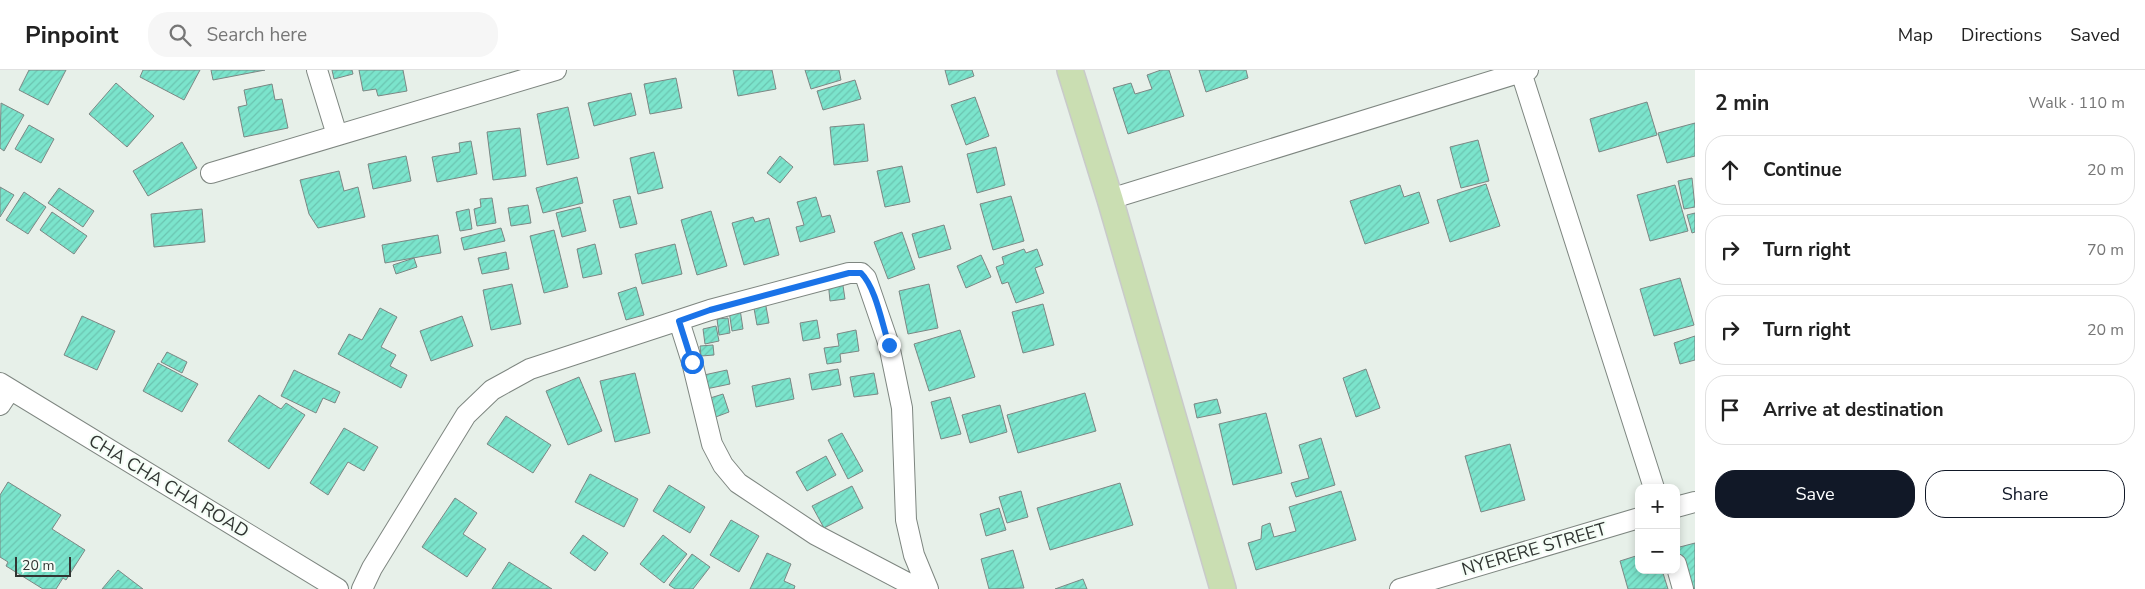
<!DOCTYPE html>
<html lang="en">
<head>
<meta charset="utf-8">
<style>
	:root { --surface:#fff; --page:#f6f6f6; --text:#222; --muted:#767676; --line:#e0e0e0; --accent:#111827 }
	body { margin:0; font-family:"Nunito Sans",sans-serif; background:var(--page); color:var(--text) }
	.controls { position:absolute; right:15px; bottom:15px; display:grid; overflow:hidden; border-radius:10px; box-shadow:0 2px 8px #0003 }
	.controls button { width:45px; height:45px; display:grid; place-items:center; padding:0; border:0; border-bottom:1px solid var(--line); background:var(--surface); color:var(--text); font:25px sans-serif }
	.scale { position:absolute; left:15px; bottom:12px; width:56px; box-sizing:border-box; padding-left:5px; border:2px solid #313532; border-top:0; font-size:14px; line-height:18px; white-space:nowrap; color:#313532; -webkit-text-stroke:4px #f4fdf6; paint-order:stroke }
	.stop { position:absolute; width:15px; height:15px; margin:-11px; border:4px solid #1a73e8; border-radius:50%; background:#fff }
	.stop.end { background:#1a73e8; border-color:#fff; box-shadow:0 1px 5px #0008 }
	.list { margin:0; padding:0; list-style:none }
	h2 { display:flex; justify-content:space-between; align-items:center; height:65px; margin:0; padding:0 20px; font-size:21px }
	h2 small { font-size:16px; font-weight:400; color:var(--muted) }
	.list li { display:grid; grid-template-columns:32px 1fr auto; gap:15px; align-items:center; box-sizing:border-box; height:70px; margin:0 10px 10px; padding:0 10px; border:1px solid var(--line); border-radius:20px }
	.list b { display:block; font-size:19px; white-space:nowrap }
	.list em { font-size:16px; font-style:normal; color:var(--muted) }
	.actions { display:flex; gap:10px; padding:15px 20px }
	.actions a { flex:1; padding:11px 0; border:1px solid var(--accent); border-radius:20px; text-align:center; font-size:18px; color:var(--accent) }
	.actions .main { background:var(--accent); color:#fff }
	.icon { flex:none; width:28px; height:28px; fill:none; stroke:currentColor; stroke-width:2; stroke-linecap:round; stroke-linejoin:round }
	.map { position:relative; flex:none; width:1695px; height:519px; overflow:hidden }
	header { display:flex; align-items:center; gap:30px; box-sizing:border-box; height:70px; padding:0 25px; background:var(--surface); border-bottom:1px solid var(--line) }
	header strong { font-size:24px }
	nav { display:flex; gap:28px; margin-inline-start:auto; font-size:18px }
	.search { width:350px; height:45px; background:var(--page); display:flex; align-items:center; gap:12px; box-sizing:border-box; padding:0 18px; border-radius:20px; color:var(--muted); font-size:19px }
	main { display:flex }
	aside { flex:1; background:var(--surface) }
	.map>svg:first-child { display:block }
	.building { fill:url(#building-hatch); stroke:#7c8784 }
	.lines { fill:none; stroke-linecap:round; stroke-linejoin:round }
	.minor-casing { stroke:#7e8680; stroke-width:22 }
	.major-casing { stroke:#c9caca; stroke-width:28 }
	.minor { stroke:#fff; stroke-width:20 }
	.major { stroke:#cadeb2; stroke-width:25 }
	.route { stroke:#1a73e8; stroke-width:6 }
	.labels { text-anchor:middle; stroke-width:4.5; stroke-linejoin:round; paint-order:stroke }
	.street-label { font-size:18px; fill:#313532; stroke:#f4fdf6 }
</style>
</head>
<body>
<header>
<strong>Pinpoint</strong>
<div class="search"><svg class="icon" aria-label="search" viewBox="0 0 24 24"><circle cx="10" cy="10" r="6"/><path d="M15 15l6 6"/></svg>Search here</div>
<nav><a>Map</a><a>Directions</a><a>Saved</a></nav>
</header>
<main>
<div class="map">
<svg width="1695" height="519" viewBox="0 0 1695 519">
	<defs>
		<pattern id="building-hatch" width="6" height="6" patternUnits="userSpaceOnUse" patternTransform="scale(1.25)"><rect width="6" height="6" fill="#7be4cc"/><path d="M-1 1l2-2M0 6l6-6M5 7l2-2" fill="none" stroke="#6bc4b0"/></pattern>
	</defs>
	<rect width="100%" height="100%" fill="#e7f0e9"/>
	<path class="building" d="M29 0H66L48 35 19 20Z
		M143 0H200L184 30 140 7Z
		M211 0H265L213 10Z
		M332 0H352L353 4 334 9Z
		M359 0H403L407 21 378 26 376 19 363 21Z
		M733 0H772L776 19 738 26Z
		M805 0H839L841 10 811 19Z
		M945 0H972L974 6 949 15Z
		M1161 0H1169L1184 46 1128 64 1113 18 1131 13 1135 24 1152 19 1147 5Z
		M1199 0H1246L1248 8 1206 22Z
		M676 8 682 38 650 44 644 14Z
		M855 10 861 29 823 40 817 21Z
		M116 13 154 46 127 77 89 44Z
		M272 14 275 30 282 29 288 58 244 67 238 37 247 35 244 20Z
		M631 23 636 45 594 56 588 33Z
		M975 27 989 66 966 75 951 35Z
		M1647 32 1657 65 1599 82 1590 49Z
		M1 33 24 45 4 81 0 78Z
		M568 37 579 88 547 95 537 44Z
		M1695 53V86L1667 93 1658 63Z
		M864 54 868 91 834 95 830 57Z
		M29 55 54 69 41 93 15 79Z
		M520 58 526 106 493 110 487 62Z
		M1478 70 1489 111 1461 118 1450 77Z
		M471 71 477 104 437 112 432 87 460 82 459 73Z
		M182 72 197 98 148 126 133 101Z
		M996 77 1005 115 977 123 967 84Z
		M654 82 663 118 638 124 630 88Z
		M406 86 411 111 373 119 368 94Z
		M780 86 793 97 780 113 767 103Z
		M902 96 910 132 885 137 877 101Z
		M339 101 344 121 358 117 365 147 318 158 309 144 300 110Z
		M577 107 583 133 543 143 536 118Z
		M1692 108 1695 137 1684 139 1678 111Z
		M1486 114 1500 156 1450 172 1437 130Z
		M1400 115 1404 127 1419 122 1429 153 1365 174 1350 131Z
		M1675 115 1688 161 1650 171 1637 125Z
		M0 117 14 125 0 147Z
		M59 118 94 141 83 157 48 133Z
		M24 122 46 137 28 164 6 150Z
		M630 126 637 154 620 158 613 130Z
		M1011 126 1024 171 993 180 980 134Z
		M816 127 822 147 830 145 835 162 800 172 796 157 804 155 797 132Z
		M492 128 496 153 477 156 474 139 481 137 480 129Z
		M528 135 531 153 511 156 508 138Z
		M580 137 586 161 562 167 556 143Z
		M202 139 205 172 154 177 151 144Z
		M469 139 472 159 460 161 456 142Z
		M711 141 727 196 697 205 681 150Z
		M52 142 87 166 74 184 40 160Z
		M1695 143V162L1692 163 1687 145Z
		M753 147 755 152 769 148 779 185 744 195 732 153Z
		M944 155 951 179 919 188 912 164Z
		M501 158 505 171 464 180 461 168Z
		M554 160 568 217 544 223 530 166Z
		M902 162 915 199 888 209 874 172Z
		M438 165 441 183 385 193 382 175Z
		M595 174 602 204 583 208 577 179Z
		M675 174 682 204 642 214 635 184Z
		M1024 179 1026 183 1037 179 1043 195 1035 198 1044 223 1016 233 1008 212 1002 214 996 197 1004 194 1002 187Z
		M506 182 509 199 482 204 478 188Z
		M981 185 991 207 966 218 957 196Z
		M414 188 417 197 396 204 393 195Z
		M1680 208 1694 255 1654 266 1640 219Z
		M842 209 845 229 830 231 828 211Z
		M512 214 521 254 491 260 483 220Z
		M929 214 938 258 908 264 899 221Z
		M636 217 644 245 626 250 618 223Z
		M765 231 769 253 757 255 753 233Z
		M1043 234 1054 275 1023 283 1012 242Z
		M380 238 397 247 381 277 396 285 390 296 407 305 401 318 338 284 349 264 362 270Z
		M740 239 743 259 732 261 729 241Z
		M82 246 115 261 97 300 64 285Z
		M462 246 473 276 431 291 420 261Z
		M728 248 730 263 719 265 717 249Z
		M817 250 820 268 803 271 800 253Z
		M716 256 719 271 705 274 703 259Z
		M856 260 859 281 840 284 841 292 827 294 824 278 839 276 837 264Z
		M960 260 975 307 929 321 914 274Z
		M1695 266V290L1680 294 1674 273Z
		M713 275 714 285 701 286 700 276Z
		M167 282 187 292 182 303 161 292Z
		M158 293 198 314 182 342 143 321Z
		M838 299 841 315 812 320 809 304Z
		M1366 299 1380 338 1356 347 1343 308Z
		M294 300 340 322 335 333 323 328 316 343 281 326Z
		M727 300 730 314 706 319 704 305Z
		M635 303 650 363 615 372 600 311Z
		M874 303 878 324 854 327 850 307Z
		M579 307 602 361 568 375 546 321Z
		M790 308 794 329 756 337 752 316Z
		M1085 323 1096 361 1018 383 1007 345Z
		M723 324 729 342 713 348 707 329Z
		M259 325 281 339 286 333 305 345 269 399 228 371Z
		M950 327 961 364 941 369 931 332Z
		M1217 329 1221 343 1197 348 1194 334Z
		M1000 335 1007 362 970 373 962 345Z
		M1266 343 1282 403 1233 415 1219 354Z
		M506 346 551 375 533 403 487 374Z
		M344 358 378 377 364 401 348 392 328 425 310 413Z
		M842 363 863 401 848 409 828 370Z
		M1321 368 1335 415 1296 427 1291 413 1309 408 1299 375Z
		M1510 374 1525 430 1481 442 1465 386Z
		M826 386 836 405 807 421 796 402Z
		M590 404 638 429 624 457 575 432Z
		M8 412 61 445 52 459 85 480 66 510 63 508 56 519H43L6 496 8 492 0 487V425Z
		M1120 413 1133 455 1050 480 1037 438Z
		M669 415 705 437 690 463 653 441Z
		M852 416 863 438 824 458 812 436Z
		M1021 421 1028 447 1007 453 999 427Z
		M1341 421 1356 470 1256 500 1248 473 1261 469 1262 456 1270 453 1274 467 1296 461 1289 437Z
		M455 428 477 443 463 464 486 479 467 507 422 477Z
		M999 438 1006 460 986 466 980 444Z
		M731 450 759 466 739 502 710 485Z
		M583 465 608 483 595 501 570 483Z
		M663 465 687 484 664 513 640 494Z
		M1695 473V519H1686L1676 478Z
		M1013 480 1024 518 989 519 981 489Z
		M767 483 791 494 784 511 795 516 794 519H750Z
		M692 484 710 497 693 519H675L669 515Z
		M1639 485V500H1662L1668 519H1628L1620 491Z
		M509 492 552 519H492Z
		M118 500 143 519H102Z
		M1083 509 1087 519H1055Z"/>
	<g class="lines">
		<defs>
			<path id="minor" d="M317 0 337 65
				M1521 2 1654 418
				M211 103 556 0
				M1110 129 1528 0
				M679 251 692 292 712 374 723 395 738 413 816 465 919 519
				M0 313 338 519
				M0 335 10 320
				M1676 437 1695 432
				M1676 494 1683 519
				M362 519 372 498 466 345 492 320 530 299 710 240 849 203H861L866 208 889 275 902 338 906 450 914 485 928 519
				M1400 519 1639 448"/>
			<path id="major" d="M1070 0 1110 129 1223 519"/>
		</defs>
		<use href="#minor" class="minor-casing"/>
		<use href="#major" class="major-casing"/>
		<use href="#minor" class="minor"/>
		<use href="#major" class="major"/>
	</g>
	<g class="lines">
		<path class="route" d="M692 292 679 251 710 240 849 203H861C876 218 882 254 889 275"/>
	</g>
	<g class="labels">
		<g class="street-label">
			<text transform="translate(169 416) rotate(31)" y="6">CHA CHA CHA ROAD</text>
			<text transform="translate(1534 479) rotate(-16)" y="6">NYERERE STREET</text>
		</g>
	</g>
</svg>
<div class="controls">
<button>+</button>
<button>−</button>
</div>
<div class="scale">20 m</div>
<div class="stop" style="left:692px;top:292px"></div>
<div class="stop end" style="left:889px;top:275px"></div>
</div>
<aside>
<h2>2 min<small>Walk · 110 m</small></h2>
<ul class="list">
<li><svg class="icon" aria-label="ahead" viewBox="0 0 24 24"><path d="M12 20V5M6 11l6-6 6 6"/></svg><div><b>Continue</b></div><em>20 m</em></li>
<li><svg class="icon" aria-label="right" viewBox="0 0 24 24"><path d="M7 20v-9h11M14 6l5 5-5 5"/></svg><div><b>Turn right</b></div><em>70 m</em></li>
<li><svg class="icon" aria-label="right" viewBox="0 0 24 24"><path d="M7 20v-9h11M14 6l5 5-5 5"/></svg><div><b>Turn right</b></div><em>20 m</em></li>
<li><svg class="icon" aria-label="arrive" viewBox="0 0 24 24"><path d="M6 21V4h12l-3 4 3 4H6"/></svg><div><b>Arrive at destination</b></div></li>
</ul>
<div class="actions"><a class="main">Save</a><a>Share</a></div>
</aside>
</main>
</body>
</html>
